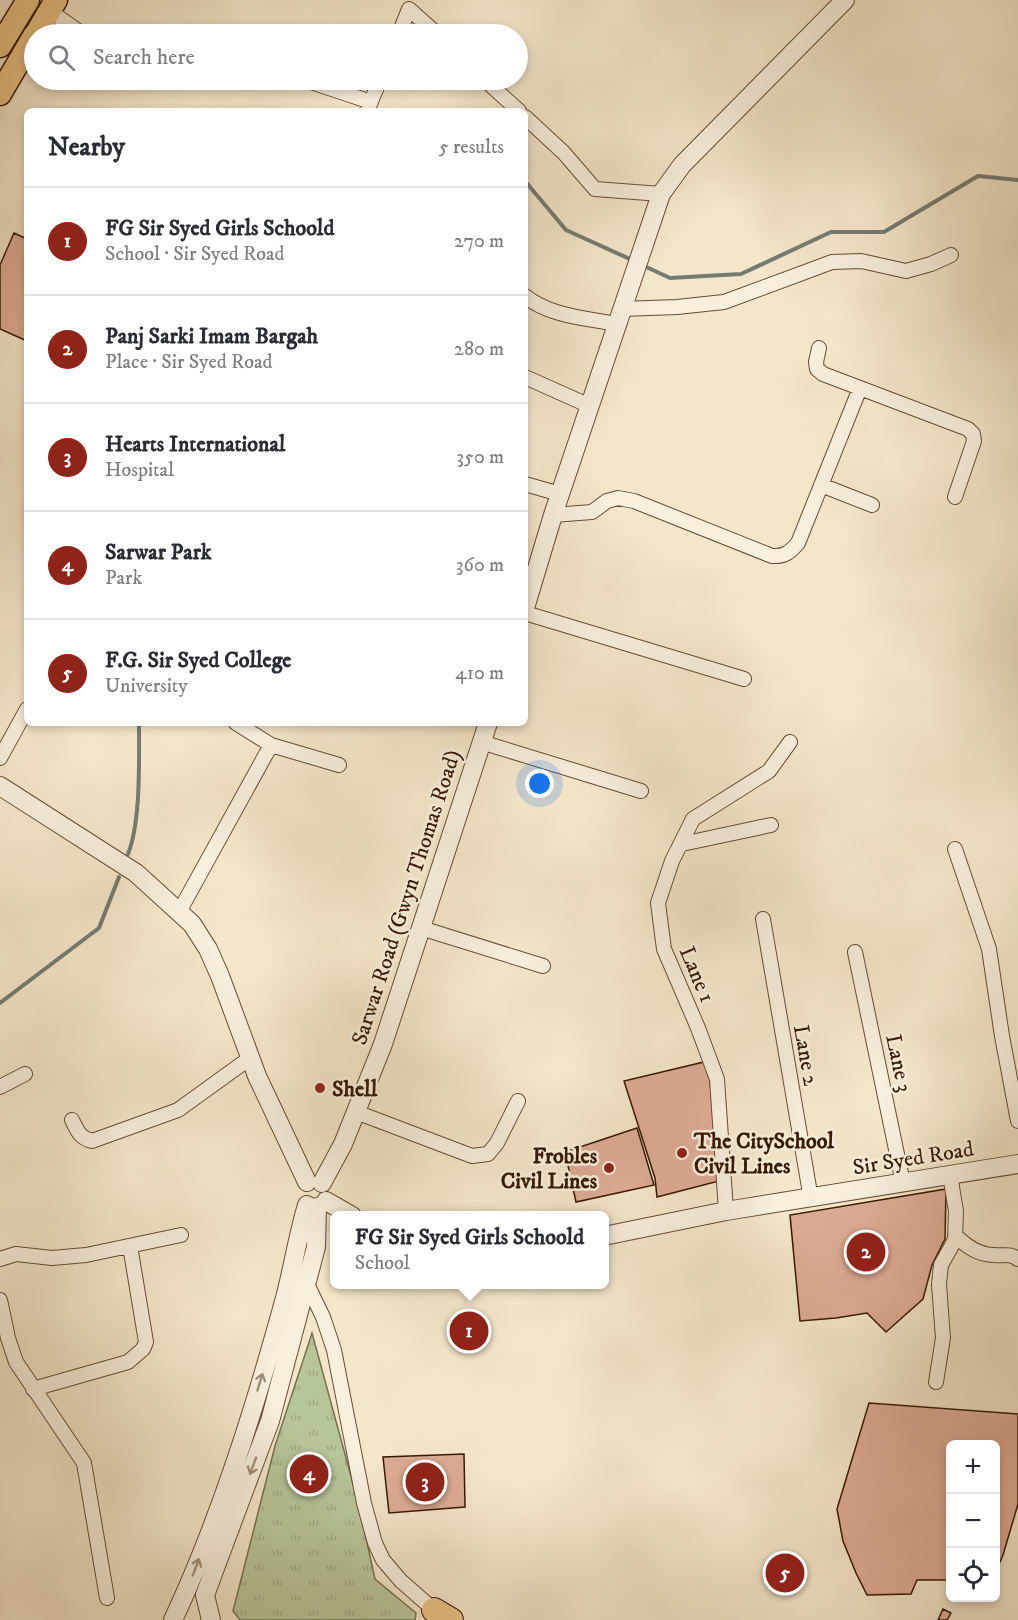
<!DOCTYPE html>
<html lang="en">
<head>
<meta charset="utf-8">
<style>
	:root { --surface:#fff; --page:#f7f7f7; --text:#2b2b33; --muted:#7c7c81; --line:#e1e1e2; --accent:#8f2418 }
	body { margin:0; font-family:"IM FELL DW Pica",serif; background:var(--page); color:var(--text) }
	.controls { position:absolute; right:18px; bottom:18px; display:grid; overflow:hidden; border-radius:9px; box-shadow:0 3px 9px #0003 }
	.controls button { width:54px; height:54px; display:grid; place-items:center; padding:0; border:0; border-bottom:2px solid var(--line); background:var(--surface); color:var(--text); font:30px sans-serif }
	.you { position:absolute; left:540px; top:784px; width:21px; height:21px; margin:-15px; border:4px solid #fff; border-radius:50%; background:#1a73e8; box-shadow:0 0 0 9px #1a73e833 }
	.badge { display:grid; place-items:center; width:39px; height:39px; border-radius:50%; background:var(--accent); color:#fff; font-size:20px; font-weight:700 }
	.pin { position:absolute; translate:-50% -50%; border:3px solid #fff; box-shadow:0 2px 6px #0006 }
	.popup { position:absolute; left:330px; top:1211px; width:279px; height:78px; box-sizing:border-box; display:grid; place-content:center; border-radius:9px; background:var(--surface); filter:drop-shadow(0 2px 4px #0005); font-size:20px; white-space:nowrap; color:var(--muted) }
	.popup b { font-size:22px; color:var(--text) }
	.popup::after { content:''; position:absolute; left:50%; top:100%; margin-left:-12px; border:12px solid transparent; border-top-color:var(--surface) }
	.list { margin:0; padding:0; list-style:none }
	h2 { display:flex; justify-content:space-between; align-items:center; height:78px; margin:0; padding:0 24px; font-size:26px }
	h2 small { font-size:20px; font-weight:400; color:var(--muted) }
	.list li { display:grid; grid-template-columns:39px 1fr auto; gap:18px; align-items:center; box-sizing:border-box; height:108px; padding:0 24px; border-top:2px solid var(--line) }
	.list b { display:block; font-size:22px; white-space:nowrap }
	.list p { margin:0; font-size:20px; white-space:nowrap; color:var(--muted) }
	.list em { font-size:20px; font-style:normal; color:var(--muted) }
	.icon { flex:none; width:33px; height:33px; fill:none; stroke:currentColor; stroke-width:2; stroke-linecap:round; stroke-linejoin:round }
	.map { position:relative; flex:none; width:1018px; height:1620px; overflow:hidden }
	.search { position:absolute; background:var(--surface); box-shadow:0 3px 9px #0003; left:24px; top:24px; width:504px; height:66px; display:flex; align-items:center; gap:15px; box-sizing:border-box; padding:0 21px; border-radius:33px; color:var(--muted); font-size:22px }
	.panel { position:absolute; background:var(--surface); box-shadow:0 3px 9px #0003; left:24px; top:108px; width:504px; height:618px; border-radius:9px }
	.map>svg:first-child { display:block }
	.park { fill:url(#park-tufts); stroke:#77704e; stroke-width:1.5 }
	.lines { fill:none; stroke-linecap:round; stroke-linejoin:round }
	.stream { stroke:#747c70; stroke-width:4 }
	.building { fill:#ddab94; stroke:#371902; stroke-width:1.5 }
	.minor-casing { stroke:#664c34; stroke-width:16 }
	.tertiary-casing { stroke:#664c34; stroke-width:20 }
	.primary-casing { stroke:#371902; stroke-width:25 }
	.trunk-casing { stroke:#371902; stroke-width:26 }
	.minor { stroke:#f8efdd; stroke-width:14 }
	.tertiary { stroke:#f8efdd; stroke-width:18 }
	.primary { stroke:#eac385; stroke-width:22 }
	.trunk { stroke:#eac385; stroke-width:24 }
	.oneway { stroke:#a18f7a }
	.poi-dot { fill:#8f2418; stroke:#f8efdd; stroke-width:2 }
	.labels { text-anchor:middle; stroke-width:5; stroke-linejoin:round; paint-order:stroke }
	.street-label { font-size:22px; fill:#371902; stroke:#f8efdd }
	.poi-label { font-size:22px; font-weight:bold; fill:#371902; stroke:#f8efdd; text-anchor:start }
</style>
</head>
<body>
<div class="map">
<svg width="1018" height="1620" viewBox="0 0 1018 1620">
	<defs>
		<pattern id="park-tufts" width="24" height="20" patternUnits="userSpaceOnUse" patternTransform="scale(1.5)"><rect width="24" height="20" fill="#b7c69a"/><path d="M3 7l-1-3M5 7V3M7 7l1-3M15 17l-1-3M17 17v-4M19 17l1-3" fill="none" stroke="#9eaa83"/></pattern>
	</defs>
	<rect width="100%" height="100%" fill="#f4e6ca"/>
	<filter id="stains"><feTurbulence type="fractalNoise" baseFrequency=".00333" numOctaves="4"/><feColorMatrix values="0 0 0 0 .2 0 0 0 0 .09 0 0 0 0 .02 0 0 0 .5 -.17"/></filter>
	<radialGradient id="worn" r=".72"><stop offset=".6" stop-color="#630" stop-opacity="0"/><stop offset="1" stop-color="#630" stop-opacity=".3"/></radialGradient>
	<path class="park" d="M312 1333 358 1502 375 1579 416 1613 415 1620H240L233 1611 275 1446Z"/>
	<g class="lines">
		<path class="stream" d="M525 181 566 230 632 260
			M642 265 670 278 741 274 831 232H884L978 176 1018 180
			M128 854C141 821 139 760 139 723
			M0 1003 99 928 119 877"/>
	</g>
	<path class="building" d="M14 233 27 239V341L0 329V265Z
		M704 1062 710 1081 719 1181 657 1197 655 1178 624 1081Z
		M637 1128 654 1185 576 1202 565 1152Z
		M946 1189 945 1239 932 1265 923 1299 886 1332 867 1313 836 1318 800 1321 790 1215Z
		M869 1403 1018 1414V1504L1003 1555 996 1571V1444H950V1580H917L911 1594 867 1595 856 1573 843 1541 837 1509Z
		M464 1454 465 1507 389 1513 383 1457Z
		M943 1609 951 1613 947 1620H938Z"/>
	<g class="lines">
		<defs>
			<path id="minor" d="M50 11 82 34
				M399 34 409 9 437 34
				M305 80 371 102
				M485 80 519 111
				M367 111 380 80
				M525 117 563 152 595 189 661 194
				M525 296C549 316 586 318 616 324
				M621 309 677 307 724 302 832 262 861 261 906 271 931 264 951 255
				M819 348 816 362 817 369 823 374 968 429 973 434 974 441 955 497
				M525 377 590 406
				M525 484 560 494
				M821 485 872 505
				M553 515 592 512 607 501 618 498 634 501 772 556C785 557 790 552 798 543L860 388
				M525 613 744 679
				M236 723 271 745 339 765
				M481 742 641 791
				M0 758 27 709
				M682 844 771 825
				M955 849 989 949 1002 1036 1018 1121
				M179 912 271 745
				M763 919 811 1199
				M421 928 543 966
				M855 952 903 1183
				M0 1087 25 1074
				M356 1112 472 1156 488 1154 497 1143 518 1101
				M72 1120C78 1132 80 1138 92 1141L178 1110 250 1058
				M726 1211 717 1079 698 1028 664 949 658 903 672 861 693 819 769 771 790 742
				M955 1235C966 1246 978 1255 994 1255 1005 1256 1009 1253 1018 1259
				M0 1259 16 1254 52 1258 86 1255 181 1235
				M307 1284 323 1317 334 1350 364 1503 375 1543 383 1560 401 1581 434 1610
				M0 1300 8 1338 16 1362 84 1463 107 1598
				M936 1382 943 1338 939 1284 941 1265 955 1240 956 1211 950 1175
				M33 1389 128 1362 143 1349 146 1342 130 1246"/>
			<path id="tertiary" d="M525 608 553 515 661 194 682 165 845 0
				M0 786 136 873 192 924 208 949 220 976 257 1076 307 1182
				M322 1183 343 1144 383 1044 488 723
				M326 1201 352 1216
				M604 1236 726 1211 1018 1164
				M173 1620C221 1517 255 1407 285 1298 293 1267 298 1235 307 1205
				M211 1620 205 1595 270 1421 316 1247 317 1207"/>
			<path id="primary" d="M36 34 56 0
				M0 46 28 0
				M0 94 34 36"/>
			<path id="trunk" d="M434 1610 451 1620"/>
		</defs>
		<use href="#minor" class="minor-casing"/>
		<use href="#tertiary" class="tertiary-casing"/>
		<use href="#primary" class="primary-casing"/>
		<use href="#trunk" class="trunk-casing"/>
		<use href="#minor" class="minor"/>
		<use href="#tertiary" class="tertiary"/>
		<use href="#primary" class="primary"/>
		<use href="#trunk" class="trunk"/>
	</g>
	<defs><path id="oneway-shaft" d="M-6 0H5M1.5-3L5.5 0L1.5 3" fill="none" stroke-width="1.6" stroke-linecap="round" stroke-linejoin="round" transform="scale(1.5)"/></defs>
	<g class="oneway">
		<use href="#oneway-shaft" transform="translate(260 1382) rotate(-73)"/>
		<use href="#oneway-shaft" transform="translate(253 1466) rotate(110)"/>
		<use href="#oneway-shaft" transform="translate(196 1567) rotate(-69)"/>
	</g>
	<g class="poi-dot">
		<circle cx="320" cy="1088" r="6"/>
		<circle cx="682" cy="1153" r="6"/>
		<circle cx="609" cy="1168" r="6"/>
	</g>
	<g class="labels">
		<g class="street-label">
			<text transform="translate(405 897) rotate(-72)" y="8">Sarwar Road (Gwyn Thomas Road)</text>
			<text transform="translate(698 974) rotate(67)" y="8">Lane 1</text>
			<text transform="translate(807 1055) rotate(80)" y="8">Lane 2</text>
			<text transform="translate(900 1063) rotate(78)" y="8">Lane 3</text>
			<text transform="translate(913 1157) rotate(-9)" y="8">Sir Syed Road</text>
		</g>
		<g class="poi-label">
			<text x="332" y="1096">Shell</text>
			<text x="694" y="1148">The CitySchool<tspan x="694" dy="25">Civil Lines</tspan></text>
			<text x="597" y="1163" text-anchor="end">Frobles<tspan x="597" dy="25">Civil Lines</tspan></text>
		</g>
	</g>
	<rect width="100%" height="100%" filter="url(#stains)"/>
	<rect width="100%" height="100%" fill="url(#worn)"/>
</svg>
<div class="controls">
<button>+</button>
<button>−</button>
<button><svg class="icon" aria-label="locate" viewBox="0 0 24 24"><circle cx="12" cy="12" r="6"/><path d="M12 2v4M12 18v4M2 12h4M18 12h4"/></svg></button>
</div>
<div class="you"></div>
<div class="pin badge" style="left:469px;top:1331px">1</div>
<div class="popup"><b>FG Sir Syed Girls Schoold</b>School</div>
<div class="pin badge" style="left:866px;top:1252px">2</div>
<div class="pin badge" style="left:425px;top:1482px">3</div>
<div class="pin badge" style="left:309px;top:1474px">4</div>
<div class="pin badge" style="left:785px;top:1573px">5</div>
<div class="search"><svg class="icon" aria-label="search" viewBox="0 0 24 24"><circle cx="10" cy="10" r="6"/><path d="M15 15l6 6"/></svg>Search here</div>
<section class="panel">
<h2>Nearby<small>5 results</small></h2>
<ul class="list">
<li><span class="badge">1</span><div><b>FG Sir Syed Girls Schoold</b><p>School · Sir Syed Road</p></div><em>270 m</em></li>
<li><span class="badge">2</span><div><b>Panj Sarki Imam Bargah</b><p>Place · Sir Syed Road</p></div><em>280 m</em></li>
<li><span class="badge">3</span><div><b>Hearts International</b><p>Hospital</p></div><em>350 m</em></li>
<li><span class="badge">4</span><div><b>Sarwar Park</b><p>Park</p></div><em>360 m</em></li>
<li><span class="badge">5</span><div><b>F.G. Sir Syed College</b><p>University</p></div><em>410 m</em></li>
</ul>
</section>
</div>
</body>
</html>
